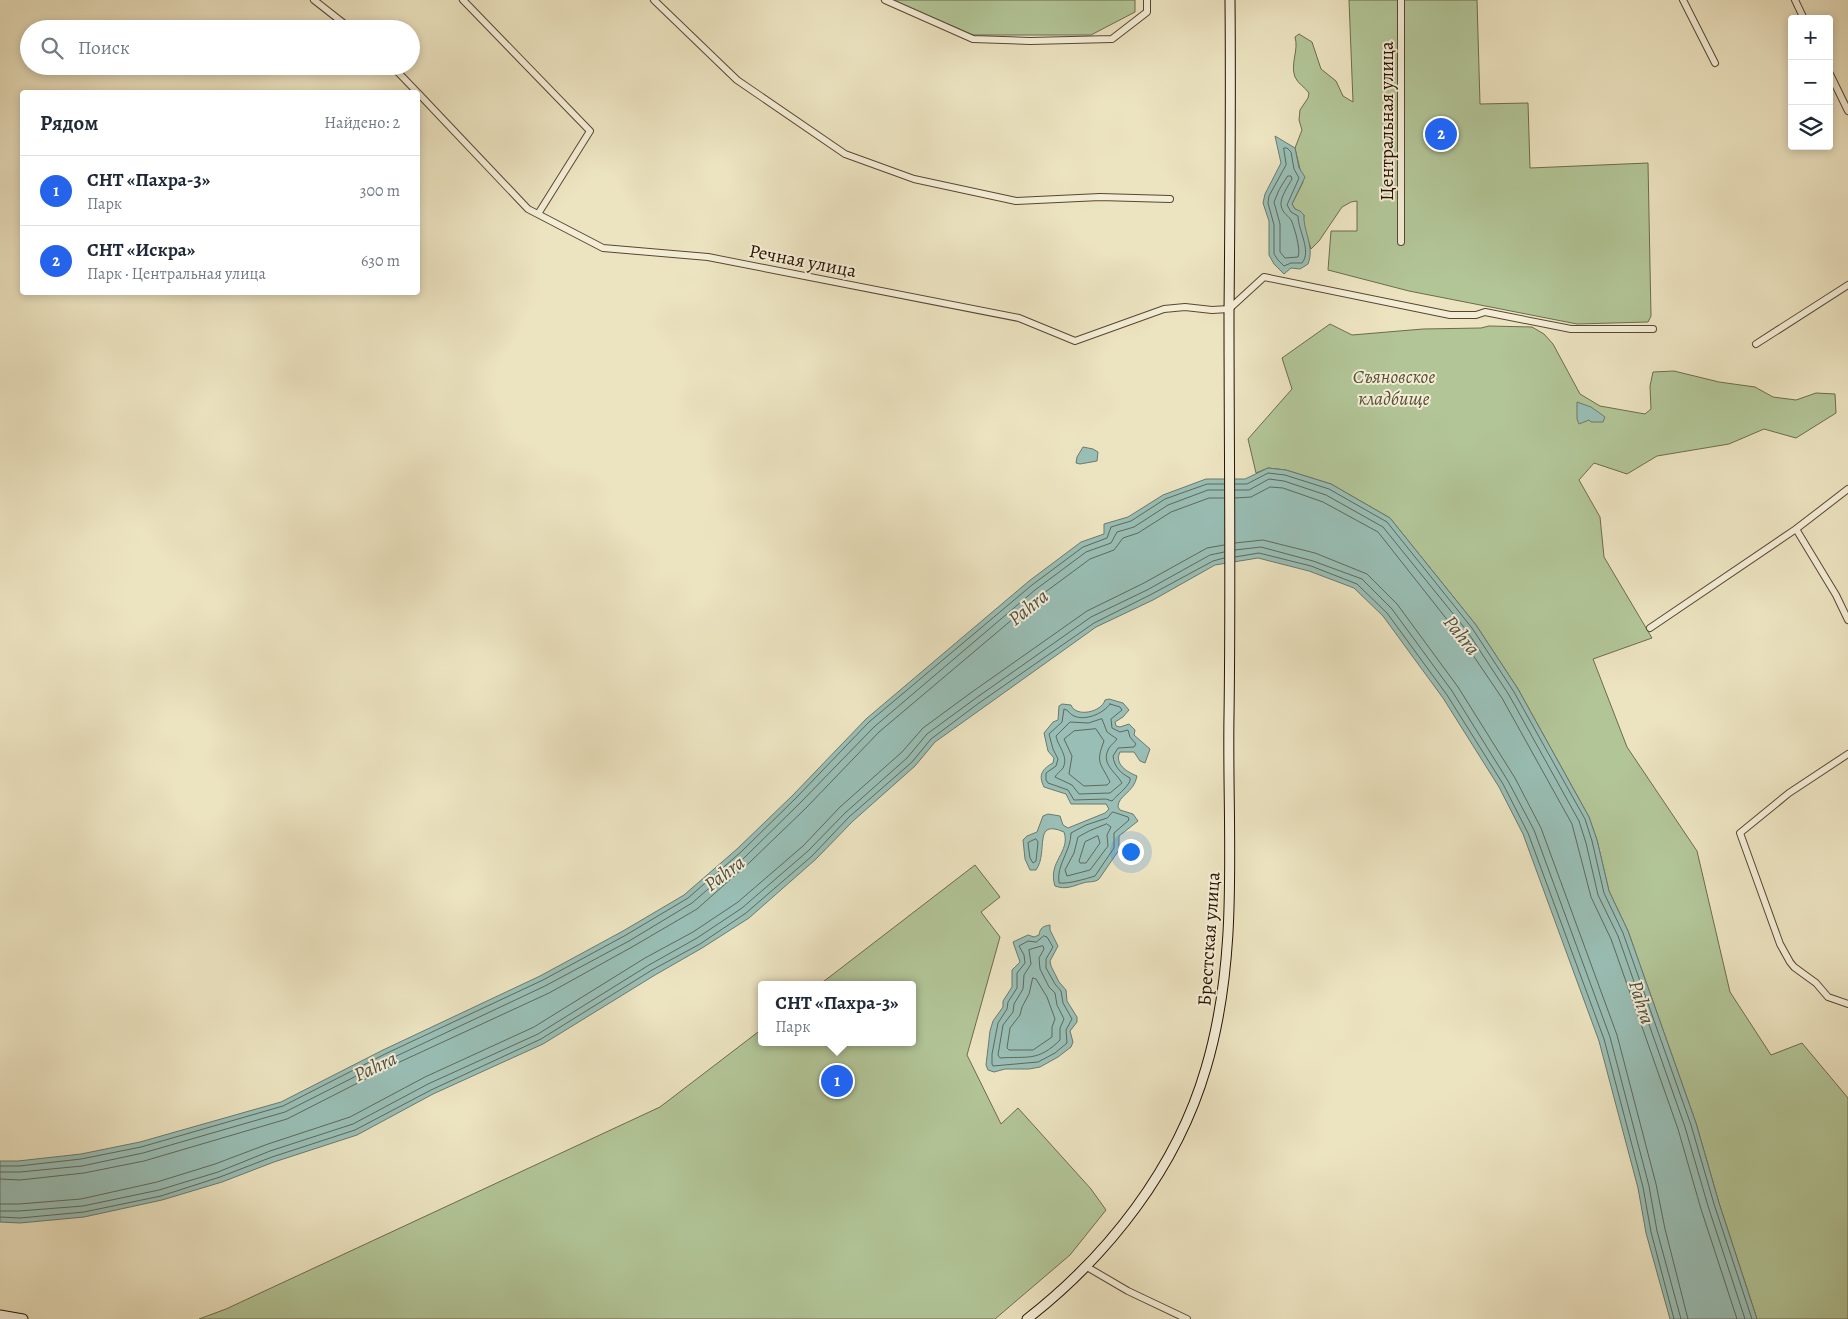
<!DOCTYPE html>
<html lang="ru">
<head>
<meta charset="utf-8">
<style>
	:root { --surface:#fff; --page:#f2f2f3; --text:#1f2937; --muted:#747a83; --line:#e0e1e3; --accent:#2563eb }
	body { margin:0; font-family:Alegreya,serif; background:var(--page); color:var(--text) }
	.controls { position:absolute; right:15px; top:15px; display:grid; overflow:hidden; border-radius:5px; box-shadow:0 2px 8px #0003 }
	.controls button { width:45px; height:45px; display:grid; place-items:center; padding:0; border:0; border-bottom:1px solid var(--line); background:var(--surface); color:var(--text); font:25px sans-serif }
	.you { position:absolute; left:1130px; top:851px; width:18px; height:18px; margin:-12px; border:4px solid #fff; border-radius:50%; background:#1a73e8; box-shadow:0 0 0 8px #1a73e833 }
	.badge { display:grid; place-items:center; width:32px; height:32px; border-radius:50%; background:var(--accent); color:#fff; font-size:16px; font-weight:700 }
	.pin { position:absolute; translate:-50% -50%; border:2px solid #fff; box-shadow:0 1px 5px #0006 }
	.popup { position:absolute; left:758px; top:981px; width:158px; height:65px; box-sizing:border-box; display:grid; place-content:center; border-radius:5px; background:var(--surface); filter:drop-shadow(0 1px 4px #0005); font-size:16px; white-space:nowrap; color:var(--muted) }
	.popup b { font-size:19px; color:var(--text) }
	.popup::after { content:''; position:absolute; left:50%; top:100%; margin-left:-10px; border:10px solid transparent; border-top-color:var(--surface) }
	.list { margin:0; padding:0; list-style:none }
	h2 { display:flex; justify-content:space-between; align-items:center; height:65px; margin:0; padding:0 20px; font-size:21px }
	h2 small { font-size:16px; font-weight:400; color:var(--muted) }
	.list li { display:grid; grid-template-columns:32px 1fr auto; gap:15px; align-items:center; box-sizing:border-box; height:70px; padding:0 20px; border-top:1px solid var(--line) }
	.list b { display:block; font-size:19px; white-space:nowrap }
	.list p { margin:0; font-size:16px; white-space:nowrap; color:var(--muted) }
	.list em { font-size:16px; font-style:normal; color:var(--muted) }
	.icon { flex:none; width:28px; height:28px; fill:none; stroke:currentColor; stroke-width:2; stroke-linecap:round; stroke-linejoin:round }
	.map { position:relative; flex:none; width:1848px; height:1319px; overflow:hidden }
	.search { position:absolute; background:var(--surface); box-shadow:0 2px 8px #0003; left:20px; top:20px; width:400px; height:55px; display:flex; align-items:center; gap:12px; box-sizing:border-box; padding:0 18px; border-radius:28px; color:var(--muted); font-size:19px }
	.panel { position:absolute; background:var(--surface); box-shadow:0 2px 8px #0003; left:20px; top:90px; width:400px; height:205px; border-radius:5px }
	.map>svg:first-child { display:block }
	.green { fill:#b2c597; stroke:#6d6b4c }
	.water { fill:#99beb5; stroke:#6c796d }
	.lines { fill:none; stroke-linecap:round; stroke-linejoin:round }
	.shore { stroke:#60685b; stroke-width:1 }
	.minor-casing { stroke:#594631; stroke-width:8 }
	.secondary-casing { stroke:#281101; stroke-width:11 }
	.minor { stroke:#f3edd6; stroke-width:6 }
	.secondary { stroke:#f3edd6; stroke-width:9 }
	.labels { text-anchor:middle; stroke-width:4; stroke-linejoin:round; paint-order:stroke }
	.street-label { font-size:19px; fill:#281101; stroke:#f3edd6 }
	.park-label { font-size:19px; font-style:italic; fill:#585036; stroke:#f3edd6 }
	.water-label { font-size:20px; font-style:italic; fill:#504e40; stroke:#f3edd6 }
</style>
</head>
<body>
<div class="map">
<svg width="1848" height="1319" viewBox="0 0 1848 1319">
	<rect width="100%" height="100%" fill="#ece3c0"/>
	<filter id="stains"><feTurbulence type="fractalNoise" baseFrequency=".004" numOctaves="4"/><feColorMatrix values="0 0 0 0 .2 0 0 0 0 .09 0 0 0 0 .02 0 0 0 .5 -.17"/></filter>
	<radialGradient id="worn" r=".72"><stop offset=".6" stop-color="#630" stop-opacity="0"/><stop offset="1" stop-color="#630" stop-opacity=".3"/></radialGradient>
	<path class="green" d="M893 0H1135V12L1091 35H973Z
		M1349 0H1477L1480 104 1528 103 1530 168 1648 163 1651 316 1648 322 1577 324 1409 291 1328 270 1331 231H1357V201L1351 202 1342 207 1319 241 1311 249 1303 224 1304 215 1295 209 1292 204 1303 182 1295 148 1302 130 1299 120 1300 110 1308 98 1309 93C1305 87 1298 84 1295 77 1290 64 1299 50 1295 37L1299 34 1312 42 1321 69 1336 81 1343 96 1353 102Z
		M1330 324 1352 335 1423 329 1481 328 1489 326 1532 327 1544 334 1553 344 1580 394 1600 406 1645 414 1651 409 1650 386 1653 372 1674 371 1719 382 1755 387 1773 397 1796 400 1816 393 1835 394 1836 413 1796 438 1764 429 1729 444 1657 456 1627 474 1594 463 1579 480 1600 517 1604 557 1652 638 1593 659 1627 747 1697 851 1730 992 1771 1055 1802 1043 1848 1098V1319H1757L1719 1203 1696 1123 1628 931 1609 891 1597 840 1589 817 1518 689 1476 625 1390 518 1331 484 1286 470 1268 468 1256 473 1248 439 1292 389 1282 358Z
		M975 865 1000 897 981 912 1000 937 967 1055 1001 1124 1018 1108 1091 1189 1106 1210 1070 1255 995 1319H199L226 1309 660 1107 762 1029V1042H912V985H819Z"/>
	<path class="water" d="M1275 136 1295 148 1299 168 1305 177 1292 204 1295 209 1300 211 1304 215C1303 232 1315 246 1308 264L1300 269 1291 268 1284 274 1274 264 1269 255V221L1263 203 1265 194 1281 163Z
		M1577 402 1591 407 1605 417 1603 422H1591L1589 420 1579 424 1577 419Z
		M1083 447 1093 449 1098 452 1097 461 1080 464 1076 463 1077 457Z
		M1268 468 1286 470 1331 484 1390 518 1476 625 1518 689 1589 817 1597 840 1609 891 1628 931 1696 1123 1719 1203 1757 1319H1670L1646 1233 1638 1188 1599 1041 1523 834 1499 787 1443 698 1383 616 1354 588 1309 571 1258 558 1215 565 1153 600 1096 627 935 742 915 766 853 821 816 859 749 918 702 948 655 975 543 1044 433 1094 357 1135 274 1162 222 1182 162 1200 84 1217 20 1223 0 1222V1161H18L81 1154 140 1142 281 1102 383 1050 540 976 623 931 684 895 737 849 793 795 866 719 1029 581 1081 542 1104 534V524L1128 517 1163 495 1206 479H1245Z
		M1109 699 1123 703 1129 710 1123 717 1115 722 1116 726 1120 727 1129 724 1135 730 1134 735 1150 749 1145 763 1140 761 1134 752H1120C1114 764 1127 772 1137 776 1134 793 1118 795 1118 807L1120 810 1133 814 1138 821 1119 836V850L1099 879C1094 883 1089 881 1083 883 1073 886 1066 890 1055 886 1047 862 1071 852 1064 832 1032 818 1049 852 1036 870H1030L1025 859 1023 840 1027 836 1037 832 1043 816 1048 814 1060 816 1063 825 1068 828 1105 813 1109 809 1106 804H1071L1066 794 1044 787C1038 775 1042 769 1053 763L1054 758 1048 751 1044 733 1053 722 1058 720 1059 706 1062 704 1071 705C1076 718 1102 712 1105 700Z
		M1050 925V930L1058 946 1050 961 1051 966 1059 982 1066 990 1067 1001 1077 1017V1022L1070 1031 1073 1042 1071 1047 1058 1057 1040 1067 1029 1069H1005L994 1072 988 1070 986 1065 990 1031 993 1021 1003 1007V1001L1012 987V970L1020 962 1013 942 1028 935 1034 937 1039 935C1040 928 1043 926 1050 925Z"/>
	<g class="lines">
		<path class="shore" d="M1284 148H1287L1291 152 1294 169 1299 178 1287 205 1291 212 1298 216C1298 230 1312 251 1302 263H1291L1284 266 1278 260 1274 254V225L1268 203 1269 196 1286 165Z
			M1288 176H1291L1292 179C1288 186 1280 198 1281 205 1282 214 1290 216 1292 222 1295 230 1301 250 1298 257L1285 258 1280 252V224L1274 202 1279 190Z
			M1235 484H1247L1268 473 1285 475 1329 489 1387 522 1472 628 1514 692 1585 819 1592 841 1604 893 1623 933 1691 1125 1714 1204 1752 1319
			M1235 490H1249L1269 479 1284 481 1326 495 1383 527 1467 631 1509 695 1579 821 1586 843 1598 895 1618 936 1685 1127 1708 1206 1745 1319
			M1235 498 1251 497 1270 487 1283 488 1323 502 1378 532 1460 636 1502 698 1572 824 1591 897 1611 939 1678 1129 1701 1209 1737 1319
			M1235 543 1263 540 1315 553 1367 574 1397 604 1458 687 1515 778 1541 828 1617 1035 1656 1184 1665 1229 1688 1319
			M1235 550 1261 547 1313 561 1362 579 1392 609 1452 691 1508 781 1534 830 1610 1037 1649 1186 1657 1231 1681 1319
			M1235 557 1259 553 1311 566 1357 584 1387 613 1447 695 1503 784 1528 833 1604 1039 1643 1187 1651 1232 1674 1319
			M1110 704 1120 707 1122 710 1111 719 1112 728 1120 732 1128 730 1130 737 1136 744 1134 747 1118 748 1113 756C1114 766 1120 773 1130 778V781C1126 789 1118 794 1112 801L1106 799 1074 800 1068 790 1048 783 1046 780V773L1056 766 1058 759 1053 749 1049 734 1062 722 1064 709C1069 710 1069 714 1074 716 1085 721 1103 714 1110 704Z
			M1102 719 1107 732 1117 739C1115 742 1112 744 1109 748 1100 764 1116 772 1122 783L1110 793 1079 794 1072 785 1055 777C1057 773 1060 772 1063 768 1069 756 1058 747 1056 736L1070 722 1088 723Z
			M1096 729 1104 741C1095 764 1101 763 1110 782L1107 785 1084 786 1069 774 1072 756 1064 739 1074 731Z
			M1113 812 1128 817 1129 820 1114 833V848L1095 876C1085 879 1069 884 1059 883 1056 865 1071 851 1071 833L1086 825 1107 818Z
			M1107 824 1111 827 1107 835 1108 846 1090 870 1067 876 1065 870 1074 853 1078 837 1089 831Z
			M1098 836 1100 843 1086 863H1080L1079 861 1085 842Z
			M1036 839 1038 842 1036 861 1033 863 1030 858 1028 843Z
			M1044 936 1047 937 1053 947 1046 959V968L1055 984 1061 991 1063 1003 1072 1019 1066 1030 1067 1043 1055 1053 1038 1062 993 1066 992 1064V1054L998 1023 1007 1009 1008 1002 1017 988V973L1025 963 1024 955 1019 946 1028 941 1036 942Z
			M1043 946 1044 949 1039 958 1040 969 1049 987 1055 993 1057 1005 1064 1019 1060 1028V1040C1038 1062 1027 1056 1000 1058L998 1055 1003 1025 1013 1012 1014 1004 1023 989 1024 975 1031 964 1029 950Z
			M1033 978 1036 979 1047 997 1055 1019 1052 1027V1037L1033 1050H1009L1007 1048 1010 1028 1020 1015 1022 1007 1029 994Z
			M0 1166H19L81 1159 141 1147 283 1106 385 1054 543 980 626 935 688 898 741 852 796 798 869 722 1032 585 1083 547 1107 538 1111 527 1131 521 1165 499 1207 484H1224
			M0 1172H20L82 1166 143 1153 285 1112 388 1060 545 986 629 941 692 903 745 857 801 802 874 727 1035 590 1086 552 1111 543 1117 532 1134 527 1168 505 1208 490H1224
			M0 1179 20 1180 84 1173 144 1161 287 1119 391 1066 549 993 632 947 697 909 750 862 806 808 879 732 1040 596 1090 559 1114 550 1123 538 1138 533 1171 512 1209 498H1224
			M0 1204H19L81 1199 157 1182 215 1164 268 1144 350 1117 425 1077 534 1027 645 958 693 932 738 902 803 846 840 807 902 752 923 728 972 692 1087 611 1144 583 1207 548 1224 545
			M0 1211H19L83 1206 159 1190 218 1172 270 1151 353 1124 428 1084 538 1034 649 965 697 938 742 908 808 851 845 813 907 758 927 734 976 698 1091 617 1147 590 1210 555 1224 552
			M0 1217 20 1218 84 1212 161 1196 220 1177 272 1157 355 1130 431 1090 541 1039 652 970 700 944 746 913 812 856 849 817 912 762 931 739 979 703 1094 623 1150 595 1213 561 1224 558"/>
		<defs>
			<path id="minor" d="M314 0 351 29
				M463 0 590 131 538 214
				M654 0 737 80 845 154 914 179 1016 201 1100 197 1170 199
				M885 0 973 39 1030 41 1112 39 1147 12V0
				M1401 0V242
				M1683 0 1715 63
				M1795 0 1804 19
				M392 66 417 92
				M1829 72 1848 111
				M418 93 528 209 603 248 708 257 1019 318 1075 341 1164 309 1185 307 1212 310 1229 309 1264 277 1450 315H1476L1485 312 1571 329H1653
				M1756 344 1848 285
				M1848 489 1796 529 1836 595 1848 620
				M1650 628 1796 529
				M1848 754 1789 793 1740 833 1780 944 1790 962 1794 967 1816 983 1828 997 1848 1004
				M1087 1267 1128 1291 1187 1319"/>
			<path id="secondary" d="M0 1315 23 1319
				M1027 1319C1108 1256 1177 1168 1206 1068 1240 954 1227 834 1229 716 1231 582 1229 447 1229 313 1230 209 1231 104 1230 0"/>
		</defs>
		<use href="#minor" class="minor-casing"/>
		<use href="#secondary" class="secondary-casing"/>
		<use href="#minor" class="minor"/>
		<use href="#secondary" class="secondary"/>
	</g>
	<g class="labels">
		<g class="street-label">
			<text transform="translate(1386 121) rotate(-90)" y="7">Центральная улица</text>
			<text transform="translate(803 260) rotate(11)" y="7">Речная улица</text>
			<text transform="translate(1208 939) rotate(-86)" y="7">Брестская улица</text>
		</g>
		<g class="park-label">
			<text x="1394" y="383">Съяновское<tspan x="1394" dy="22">кладбище</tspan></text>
		</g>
		<g class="water-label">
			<text transform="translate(1028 607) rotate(-39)" y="7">Pahra</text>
			<text transform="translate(1462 635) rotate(51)" y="7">Pahra</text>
			<text transform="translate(724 873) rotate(-37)" y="7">Pahra</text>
			<text transform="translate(1642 1002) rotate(73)" y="7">Pahra</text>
			<text transform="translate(375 1066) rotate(-25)" y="7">Pahra</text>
		</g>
	</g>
	<rect width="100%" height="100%" filter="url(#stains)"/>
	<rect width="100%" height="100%" fill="url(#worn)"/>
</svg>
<div class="controls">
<button>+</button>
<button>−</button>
<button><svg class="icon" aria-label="layers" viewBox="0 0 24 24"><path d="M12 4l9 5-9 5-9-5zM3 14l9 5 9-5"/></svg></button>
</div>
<div class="you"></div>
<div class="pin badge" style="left:837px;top:1081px">1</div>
<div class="popup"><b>СНТ «Пахра-3»</b>Парк</div>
<div class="pin badge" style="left:1441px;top:134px">2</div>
<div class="search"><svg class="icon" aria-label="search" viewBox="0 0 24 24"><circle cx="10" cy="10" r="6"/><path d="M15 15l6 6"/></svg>Поиск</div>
<section class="panel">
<h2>Рядом<small>Найдено: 2</small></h2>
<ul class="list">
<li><span class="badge">1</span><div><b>СНТ «Пахра-3»</b><p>Парк</p></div><em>300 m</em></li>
<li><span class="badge">2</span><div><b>СНТ «Искра»</b><p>Парк · Центральная улица</p></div><em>630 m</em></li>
</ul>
</section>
</div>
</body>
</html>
